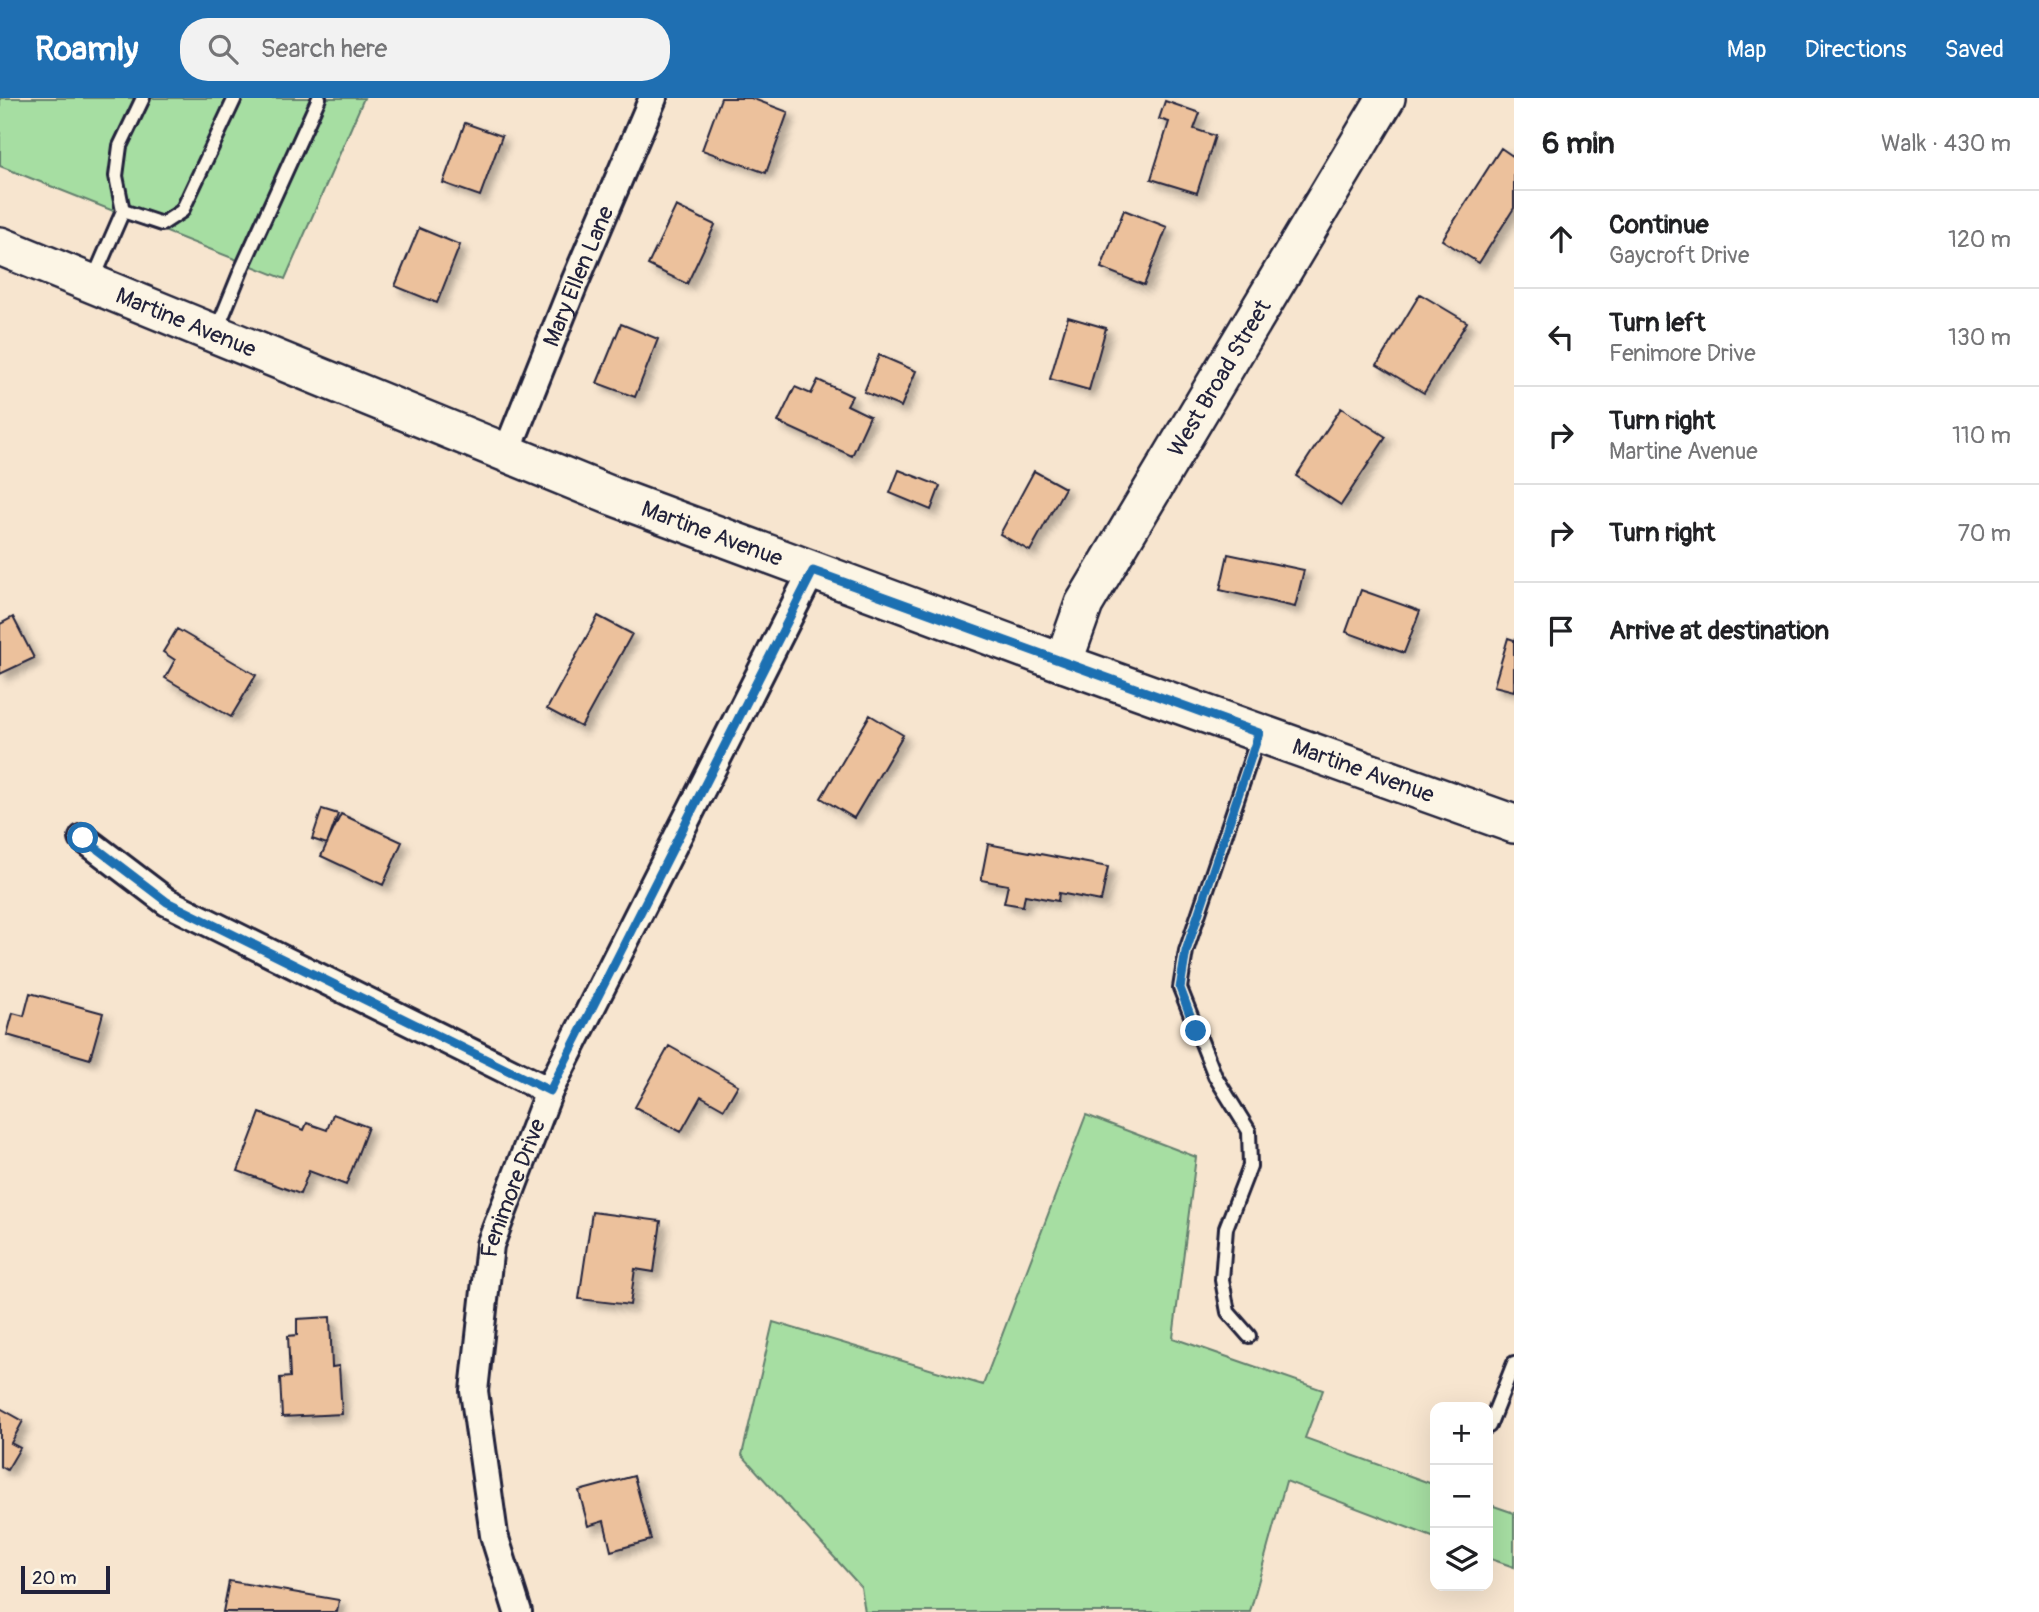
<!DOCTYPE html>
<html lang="en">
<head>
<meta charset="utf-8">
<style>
	:root { --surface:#fff; --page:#f2f2f2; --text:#202124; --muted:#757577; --line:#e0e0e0; --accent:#1f6fb2 }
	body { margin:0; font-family:Pangolin,sans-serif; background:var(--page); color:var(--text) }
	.controls { position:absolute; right:21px; bottom:21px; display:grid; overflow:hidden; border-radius:14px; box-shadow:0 7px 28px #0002 }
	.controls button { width:63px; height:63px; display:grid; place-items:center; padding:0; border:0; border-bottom:2px solid var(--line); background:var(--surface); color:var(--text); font:35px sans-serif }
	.scale { position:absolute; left:21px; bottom:18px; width:89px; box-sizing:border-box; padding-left:7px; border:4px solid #22223b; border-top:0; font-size:19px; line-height:24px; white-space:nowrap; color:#22223b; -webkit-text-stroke:5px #fcf5e5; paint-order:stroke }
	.stop { position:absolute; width:21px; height:21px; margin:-16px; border:5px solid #1f6fb2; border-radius:50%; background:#fff }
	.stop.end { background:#1f6fb2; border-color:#fff; box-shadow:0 2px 7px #0008 }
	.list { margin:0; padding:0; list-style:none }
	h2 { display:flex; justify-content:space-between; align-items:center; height:91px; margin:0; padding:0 28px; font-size:30px }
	h2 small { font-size:23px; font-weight:400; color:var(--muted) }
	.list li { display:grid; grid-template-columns:46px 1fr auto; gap:21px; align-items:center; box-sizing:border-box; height:98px; padding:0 28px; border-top:2px solid var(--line) }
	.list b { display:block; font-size:26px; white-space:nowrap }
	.list p { margin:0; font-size:23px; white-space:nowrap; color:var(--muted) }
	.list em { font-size:23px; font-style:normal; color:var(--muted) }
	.icon { flex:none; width:38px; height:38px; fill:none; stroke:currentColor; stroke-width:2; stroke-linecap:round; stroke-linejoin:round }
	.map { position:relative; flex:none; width:1514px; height:1514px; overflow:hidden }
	header { display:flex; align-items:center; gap:42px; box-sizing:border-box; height:98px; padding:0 35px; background:var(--accent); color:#fff }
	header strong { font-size:33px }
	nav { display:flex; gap:38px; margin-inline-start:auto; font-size:24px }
	.search { width:490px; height:63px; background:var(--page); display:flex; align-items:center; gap:18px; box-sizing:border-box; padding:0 24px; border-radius:28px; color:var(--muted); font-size:26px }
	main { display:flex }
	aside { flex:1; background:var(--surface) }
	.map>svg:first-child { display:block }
	.green { fill:#a6dea2; stroke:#64806e; stroke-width:2 }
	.building { fill:#ecc19c; stroke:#22223b; stroke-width:2; filter:url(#shadow) }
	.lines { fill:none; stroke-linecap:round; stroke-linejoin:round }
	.lane-casing { stroke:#22223b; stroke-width:18 }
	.street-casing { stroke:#22223b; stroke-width:32 }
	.secondary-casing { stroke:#22223b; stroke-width:42 }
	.lane { stroke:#fcf5e5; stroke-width:12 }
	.street { stroke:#fcf5e5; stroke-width:26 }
	.secondary { stroke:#fcf5e5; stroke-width:37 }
	.route { stroke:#1f6fb2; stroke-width:9 }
	.labels { text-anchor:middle; stroke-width:6; stroke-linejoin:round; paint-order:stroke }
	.street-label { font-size:23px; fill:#22223b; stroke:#fcf5e5 }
</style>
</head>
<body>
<header>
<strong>Roamly</strong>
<div class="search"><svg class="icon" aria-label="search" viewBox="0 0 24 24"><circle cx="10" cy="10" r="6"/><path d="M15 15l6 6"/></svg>Search here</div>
<nav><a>Map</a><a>Directions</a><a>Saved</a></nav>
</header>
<main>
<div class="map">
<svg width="1514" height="1514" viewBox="0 0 1514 1514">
	<defs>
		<filter id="shadow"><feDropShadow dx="6" dy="6" stdDeviation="3.5" flood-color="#0004"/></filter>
	</defs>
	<rect width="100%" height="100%" fill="#f7e5cf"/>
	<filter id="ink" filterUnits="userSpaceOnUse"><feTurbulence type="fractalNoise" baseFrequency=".0143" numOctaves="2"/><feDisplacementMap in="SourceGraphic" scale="14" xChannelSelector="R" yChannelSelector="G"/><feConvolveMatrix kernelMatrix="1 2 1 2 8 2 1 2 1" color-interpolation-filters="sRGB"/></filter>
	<g filter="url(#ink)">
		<path class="green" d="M0 0H364L285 181 0 68Z
			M1086 1017 1196 1059 1173 1240 1323 1292 1305 1340 1435 1387V1440L1286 1383 1250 1514H865L861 1489 742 1357 773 1224 983 1287Z
			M1488 1406 1514 1415V1469L1488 1460Z"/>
		<path class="building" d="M721 0H751L788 14 766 75 702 52Z
			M1165 3 1200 15 1194 31 1215 38 1197 95 1151 81 1169 24 1159 21Z
			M465 25 502 38 480 98 443 85Z
			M1501 50 1514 59V110L1479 165 1442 142Z
			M676 108 715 127 687 186 648 167Z
			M1124 112 1167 129 1144 187 1101 170Z
			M419 130 460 147 437 205 395 188Z
			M1420 196 1467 224 1424 295 1377 267Z
			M1068 219 1106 230 1089 292 1050 281Z
			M621 226 658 241 635 299 597 285Z
			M879 257 916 273 901 309 864 294Z
			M818 282 852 298 847 307 870 318 852 358 778 324 795 289 811 296Z
			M1341 310 1386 339 1341 407 1296 378Z
			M899 372 940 388 931 412 890 395Z
			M1034 373 1065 390 1030 453 1000 436Z
			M1228 456 1304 472 1295 509 1220 492Z
			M1361 492 1420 513 1404 555 1346 534Z
			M598 518 632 536 581 629 547 611Z
			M13 519 34 560 0 576V526Z
			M177 531 256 577 231 619 165 580 175 562 163 554Z
			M1508 540 1514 542V593L1494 588Z
			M870 617 903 637 854 720 821 700Z
			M322 711 338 716 327 746 312 741Z
			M341 716 402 744 383 787 321 758Z
			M988 746 1108 769 1101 803 1059 795 1058 803 1025 797 1023 808 1004 805 1008 787 981 782Z
			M30 895 103 915 90 961 7 937 13 915 24 918Z
			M669 948 738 987 724 1011 701 998 681 1034 635 1009Z
			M260 1015 304 1032 307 1025 327 1032 333 1016 368 1029 346 1087 309 1073 300 1096 238 1073Z
			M592 1114 661 1123 654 1174 635 1171 630 1207 579 1201Z
			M330 1219 332 1269 339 1268 342 1316 282 1319 280 1280 290 1279 288 1238 297 1237V1221Z
			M0 1310 23 1323 11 1345 20 1350 7 1372 0 1368Z
			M634 1378 651 1442 611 1453 604 1423 588 1428 579 1393Z
			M229 1483 339 1502 337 1514H223Z"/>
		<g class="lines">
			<defs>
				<path id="lane" d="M123 113 162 126 182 113 235 0
					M93 182 123 113 116 78 120 48 143 0
					M216 234 242 170 319 0
					M1249 1238 1228 1214 1222 1182 1226 1130 1250 1068 1249 1033 1215 978 1180 890 1186 853 1259 637
					M1489 1328 1514 1265"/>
				<g id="street">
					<path id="s1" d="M506 356 574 186 653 0"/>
					<path d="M83 740 167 804 549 993"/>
					<path id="s2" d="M518 1514 494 1437 474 1293 490 1147 549 993 812 473"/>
				</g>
				<g id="secondary">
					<path id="s3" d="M0 148 612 398 1063 565 1514 726"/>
					<path id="s4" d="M1063 565 1084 506 1386 0"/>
				</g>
			</defs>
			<use href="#lane" class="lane-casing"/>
			<use href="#street" class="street-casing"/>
			<use href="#secondary" class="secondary-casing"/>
			<use href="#lane" class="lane"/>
			<use href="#street" class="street"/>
			<use href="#secondary" class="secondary"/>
		</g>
	</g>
	<g class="lines" filter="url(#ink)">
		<path class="route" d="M83 740 167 804 550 993 813 473 1259 635 1186 853 1180 890 1196 933"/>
	</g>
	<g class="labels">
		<g class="street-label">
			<text dy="8" stroke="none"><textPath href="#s1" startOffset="192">Mary Ellen Lane</textPath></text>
			<text dy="8" stroke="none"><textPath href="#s3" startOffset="201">Martine Avenue</textPath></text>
			<text dy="8" stroke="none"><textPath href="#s4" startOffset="326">West Broad Street</textPath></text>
			<text dy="8" stroke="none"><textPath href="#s3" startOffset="768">Martine Avenue</textPath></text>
			<text dy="8" stroke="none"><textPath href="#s3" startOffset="1461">Martine Avenue</textPath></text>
			<text dy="8" stroke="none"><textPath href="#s2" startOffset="434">Fenimore Drive</textPath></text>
		</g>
	</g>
</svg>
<div class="controls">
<button>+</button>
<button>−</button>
<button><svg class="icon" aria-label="layers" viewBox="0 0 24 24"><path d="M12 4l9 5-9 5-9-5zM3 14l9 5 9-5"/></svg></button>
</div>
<div class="scale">20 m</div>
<div class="stop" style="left:83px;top:740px"></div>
<div class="stop end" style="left:1196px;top:933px"></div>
</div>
<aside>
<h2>6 min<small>Walk · 430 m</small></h2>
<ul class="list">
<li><svg class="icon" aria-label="ahead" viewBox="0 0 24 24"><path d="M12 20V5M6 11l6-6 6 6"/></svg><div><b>Continue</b><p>Gaycroft Drive</p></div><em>120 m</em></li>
<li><svg class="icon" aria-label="left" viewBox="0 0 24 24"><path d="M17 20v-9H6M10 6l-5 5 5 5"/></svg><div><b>Turn left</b><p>Fenimore Drive</p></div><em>130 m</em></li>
<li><svg class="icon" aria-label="right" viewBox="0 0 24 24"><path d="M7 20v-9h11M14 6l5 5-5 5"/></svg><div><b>Turn right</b><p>Martine Avenue</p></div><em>110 m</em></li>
<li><svg class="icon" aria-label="right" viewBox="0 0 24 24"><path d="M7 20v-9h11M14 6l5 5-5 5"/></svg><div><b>Turn right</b></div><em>70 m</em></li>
<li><svg class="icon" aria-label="arrive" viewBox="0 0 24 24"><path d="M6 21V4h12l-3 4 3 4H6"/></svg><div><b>Arrive at destination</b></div></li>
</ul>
</aside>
</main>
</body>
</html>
